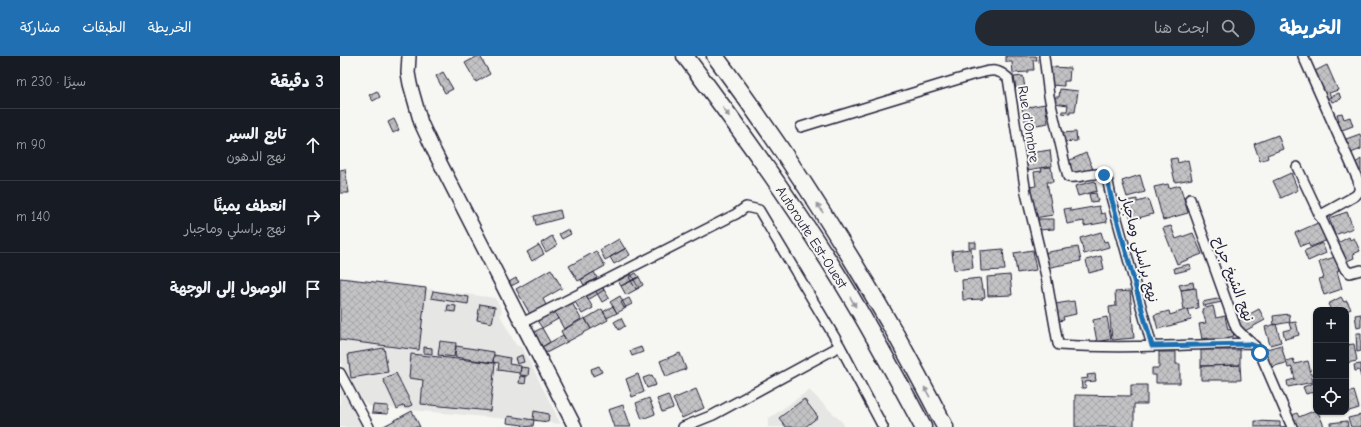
<!DOCTYPE html>
<html lang="ar">
<head>
<meta charset="utf-8">
<style>
	:root { --surface:#171b24; --page:#242831; --text:#f1f3f6; --muted:#9ea1a6; --line:#363941; --accent:#1f6fb2 }
	body { margin:0; font-family:"Comic Neue","Playpen Sans Arabic",sans-serif; background:var(--page); color:var(--text); direction:rtl }
	.controls { position:absolute; right:12px; bottom:12px; display:grid; overflow:hidden; border-radius:8px; box-shadow:0 1px 3px #0004 }
	.controls button { width:36px; height:36px; display:grid; place-items:center; padding:0; border:0; border-bottom:1px solid var(--line); background:var(--surface); color:var(--text); font:20px sans-serif }
	.stop { position:absolute; width:12px; height:12px; margin:-9px; border:3px solid #1f6fb2; border-radius:50%; background:#fff }
	.stop.end { background:#1f6fb2; border-color:#fff; box-shadow:0 1px 4px #0008 }
	.list { margin:0; padding:0; list-style:none }
	h2 { display:flex; justify-content:space-between; align-items:center; height:52px; margin:0; padding:0 16px; font-size:17px }
	h2 small { font-size:13px; font-weight:400; color:var(--muted) }
	.list li { display:grid; grid-template-columns:26px 1fr auto; gap:12px; align-items:center; box-sizing:border-box; height:72px; padding:0 16px; border-top:1px solid var(--line) }
	.list b { display:block; font-size:15px; white-space:nowrap }
	.list p { margin:0; font-size:13px; white-space:nowrap; color:var(--muted) }
	.list em { font-size:13px; font-style:normal; color:var(--muted) }
	.icon { flex:none; width:22px; height:22px; fill:none; stroke:currentColor; stroke-width:2; stroke-linecap:round; stroke-linejoin:round }
	.map { position:relative; flex:none; width:1021px; height:371px; overflow:hidden; direction:ltr }
	header { display:flex; align-items:center; gap:24px; box-sizing:border-box; height:56px; padding:0 20px; background:var(--accent); color:#fff }
	header strong { font-size:19px }
	nav { display:flex; gap:22px; margin-inline-start:auto; font-size:14px }
	.search { width:280px; height:36px; background:var(--page); display:flex; align-items:center; gap:10px; box-sizing:border-box; padding:0 14px; border-radius:22px; color:var(--muted); font-size:15px }
	main { display:flex }
	aside { flex:1; background:var(--surface) }
	.map>svg:first-child { display:block }
	.built { fill:#e6e6e4 }
	.building { fill:url(#building-cross-hatch); stroke:#22223b }
	.lines { fill:none; stroke-linecap:round; stroke-linejoin:round }
	.minor-casing { stroke:#22223b; stroke-width:12 }
	.secondary-casing { stroke:#22223b; stroke-width:16 }
	.motorway-casing { stroke:#22223b; stroke-width:19 }
	.minor { stroke:#f6f6f2; stroke-width:9 }
	.secondary { stroke:#f6f6f2; stroke-width:13 }
	.motorway { stroke:#f6f6f2; stroke-width:16 }
	.oneway { fill:#9797a0 }
	.route { stroke:#1f6fb2; stroke-width:5 }
	.labels { text-anchor:middle; stroke-width:4; stroke-linejoin:round; paint-order:stroke }
	.street-label { font-size:14px; fill:#22223b; stroke:#f6f6f2 }
</style>
</head>
<body>
<header>
<strong>الخريطة</strong>
<div class="search"><svg class="icon" aria-label="search" viewBox="0 0 24 24"><circle cx="10" cy="10" r="6"/><path d="M15 15l6 6"/></svg>ابحث هنا</div>
<nav><a>الخريطة</a><a>الطبقات</a><a>مشاركة</a></nav>
</header>
<main>
<div class="map">
<svg width="1021" height="371" viewBox="0 0 1021 371">
	<defs>
		<pattern id="building-cross-hatch" width="8" height="8" patternUnits="userSpaceOnUse"><rect width="8" height="8" fill="#c2c2c4"/><path d="M0 0l8 8M0 8l8-8" fill="none" stroke="#a6a6a9"/></pattern>
	</defs>
	<rect width="100%" height="100%" fill="#f6f6f2"/>
	<filter id="ink" filterUnits="userSpaceOnUse"><feTurbulence type="fractalNoise" baseFrequency=".025" numOctaves="2"/><feDisplacementMap in="SourceGraphic" scale="8" xChannelSelector="R" yChannelSelector="G"/><feConvolveMatrix kernelMatrix="1 2 1 2 8 2 1 2 1" color-interpolation-filters="sRGB"/></filter>
	<g filter="url(#ink)">
		<path class="built" d="M0 221 155 242 162 254 160 259 176 289 182 291 221 368 28 350 16 337 0 306Z
			M0 327 23 371H0Z
			M469 334 504 368 502 371H428V363Z"/>
		<path class="building" d="M138 0H140L150 18 136 26 125 7Z
			M666 0H696L697 4H693L694 14H688V16L673 17 672 6H666Z
			M987 9 998 34 989 37 991 41 985 44 973 16Z
			M711 11 730 12 729 25H724V30L710 29Z
			M103 16 113 33 105 37 96 20Z
			M683 20 685 32 676 33 674 21Z
			M720 33 738 35 735 56H730V58L722 57V55H727L728 49 714 47V41H719Z
			M37 35 40 41 33 45 29 39Z
			M999 37 1001 43 992 46 990 41Z
			M705 48 708 67 691 70 690 64 685 65 682 52Z
			M1002 57 1004 63 1010 61 1013 70 999 75 996 66 999 65 997 58Z
			M54 63 59 74 53 77 48 66Z
			M736 76 737 85 721 86 720 77Z
			M1020 78 1021 82V93L1011 97 1006 83Z
			M938 79 943 93 927 99 928 102 920 105 914 88Z
			M710 94 712 110 687 114 684 98Z
			M746 97 753 113 738 119 737 116 733 118 728 105Z
			M837 102 838 107 848 104 852 123 835 126 830 103Z
			M1021 103V117L1014 108Z
			M711 111 713 126H707L713 159 694 162 689 131 696 130 694 116 702 115 701 112Z
			M5 113 9 137H0V114Z
			M951 117 958 134 941 142 933 125Z
			M800 119 805 136 787 141 782 125Z
			M755 125 757 135 738 140 735 130Z
			M828 128 829 132 840 129 848 157 823 164 814 131Z
			M756 137 758 145 751 146 749 138Z
			M797 143V146L808 143 813 158 791 164 786 145Z
			M759 150 761 158 765 157 767 166 744 170V165L727 168 724 153 730 152V155Z
			M220 154 222 162 196 169 194 160Z
			M1007 156 1013 172 995 179 989 162Z
			M698 163H714V173L698 174Z
			M980 166 988 184 970 191 968 187 961 190 955 177Z
			M831 170 836 183 853 177 862 198 837 208 823 172Z
			M228 173 231 178 222 183 219 178Z
			M761 176 764 186 767 185 769 191 744 198 740 182Z
			M212 180 217 189 206 196 201 187Z
			M1009 181 1010 184 1014 182 1020 195 1013 198 1014 202 1007 205 1006 204 1002 206 994 189Z
			M279 183 285 193 265 204 260 194Z
			M629 186H636V192H629Z
			M982 187 986 197 968 205 964 195Z
			M199 189 204 198 192 205 187 196Z
			M738 191 741 205 706 212 702 197Z
			M286 192 290 199 274 208 270 201Z
			M631 193 633 212 614 214 612 195Z
			M663 193 665 214 641 215 640 195Z
			M693 194 696 214 677 217 674 197Z
			M256 195 265 210 238 225 229 210Z
			M761 200 764 213 749 217 746 204Z
			M995 201 999 214 997 215 1002 233 984 239 979 223 984 222 979 206Z
			M850 208 851 213 835 217 834 212Z
			M211 213 222 232 203 243 206 249 190 258 176 233Z
			M254 216 257 222 244 229 241 224Z
			M296 217 299 221 291 225 289 221Z
			M291 218 294 223 281 230 278 225Z
			M670 219 672 239 648 240 647 221Z
			M299 221 303 229 296 233 291 225Z
			M0 222 86 232 79 294 0 284Z
			M176 222 179 226 171 230 169 226Z
			M640 222 642 233H644L645 241 642 242 643 243 623 244 622 224Z
			M294 224 299 232 286 239 281 230Z
			M853 226 854 232 841 234 839 229Z
			M261 229 264 234 248 244 245 238Z
			M261 229 269 242 262 246 254 232Z
			M856 232 858 252 844 254 841 234Z
			M93 235 129 241 128 248 91 242Z
			M790 235 794 282 772 284 769 251 776 250 775 236Z
			M245 238 253 252 242 258 234 244Z
			M280 240 286 252 277 257 270 246Z
			M1001 241 1004 246 1007 245 1011 253 1006 255V254H991L988 248Z
			M289 242 292 248 284 252 281 246Z
			M882 242V246L863 250 862 246Z
			M231 245 241 263 224 273 214 255Z
			M734 245 736 258 723 261 724 264 718 265 715 248Z
			M140 248 155 251 152 267 137 264Z
			M108 249 116 250 115 256 107 255Z
			M273 250 277 257 267 262 263 256Z
			M873 250 876 262 885 260 888 274 892 273 894 280 869 286 868 282 862 283 859 268 866 267 862 253Z
			M262 253 268 264 251 273 245 263Z
			M848 253 851 264 818 273 814 259 829 255 830 259Z
			M919 253 925 264 903 276 897 265Z
			M214 255 218 263 202 272 197 264Z
			M949 258 950 266 934 269 933 260Z
			M1021 258V271L1017 272 1015 259Z
			M767 261 771 283 757 286 753 264Z
			M245 262 251 273 227 286 221 275Z
			M281 262 285 270 279 274 274 266Z
			M956 266 959 279 945 283 943 275 951 273 949 267Z
			M936 268 941 286 930 289 925 271Z
			M202 272 210 286 202 291 194 276Z
			M1016 277H1021V295L1017 296Z
			M223 279 227 286 206 297 202 291Z
			M100 285 116 287 114 301 98 299Z
			M1014 288 1017 305 1006 307V289Z
			M941 289 946 307 927 312 923 294Z
			M116 290 154 296 153 307 115 301Z
			M84 291 92 292V298L84 297Z
			M301 291 303 296 292 300 290 295Z
			M44 292 48 316 11 322 8 298Z
			M861 294H900V309L861 310Z
			M819 296H836V308H840V327H816V319H812V312H819Z
			M340 297 346 313 326 321 320 305Z
			M71 298 155 307 150 355 81 348 83 324 69 322Z
			M154 299 170 302 169 308 181 310 180 317 158 314 159 307 153 306Z
			M182 299 184 306 177 308 175 302Z
			M953 303 955 308 968 305 973 326 948 331 947 325 955 323 952 311 948 312 946 305Z
			M1021 308V321L1019 314 1015 315 1014 309Z
			M900 309 901 324H861V310Z
			M259 310 262 316 253 320 251 313Z
			M181 311 189 312 188 320 180 319Z
			M56 317 72 349 65 352 64 349 57 353 43 323Z
			M298 318 304 336 292 341 286 323Z
			M755 318 756 325 745 326 746 332H742L741 323 748 322 747 319Z
			M312 319 316 329 307 332 303 322Z
			M180 320 186 321 185 328 179 327Z
			M976 326V340L975 341 973 336 966 338 963 331Z
			M791 329H807V348H794V371H735V339L791 340Z
			M356 333 364 352 342 362 333 343Z
			M1014 335 1019 352 1006 356V337Z
			M328 339 333 352 322 356 317 343Z
			M309 342 315 358 302 363 296 347Z
			M464 343 478 361 465 371H446L439 362Z
			M33 349 48 350V358L32 357Z
			M283 349 291 371H274L268 354Z
			M976 354V356H978L984 370 981 371H954L949 361 957 357 959 361Z
			M72 355 80 371H42Z
			M194 355 209 358 208 366 193 364Z
			M1021 359V371H1011L1008 362Z
			M168 360 194 364 193 370 182 371 183 369 167 367Z
			M915 365 940 366V371H945H915Z
			M1007 365 1008 371H991L990 367Z"/>
		<g class="lines">
			<defs>
				<path id="minor" d="M704 0 709 40 728 121C741 123 752 115 764 119L768 126 771 141 812 290
					M963 0 1018 124C1019 131 1021 135 1015 140L979 160
					M461 71 632 19C648 16 655 10 668 22L686 137 706 220 718 288 719 289C783 293 846 289 910 287L915 290
					M957 111 1005 213 1010 217 1021 214
					M850 143 896 272C904 282 914 287 920 297L952 371
					M182 267 396 158 406 151 419 154 500 290 543 371
					M0 317 29 371
					M343 371 373 359 500 290"/>
				<path id="secondary" d="M69 0 68 17 70 28 81 67 94 95 235 371"/>
				<path id="motorway" d="M345 0C400 73 454 148 502 226 531 273 557 322 583 371
					M375 0C442 90 500 180 555 277 572 308 589 339 605 371"/>
			</defs>
			<use href="#minor" class="minor-casing"/>
			<use href="#secondary" class="secondary-casing"/>
			<use href="#motorway" class="motorway-casing"/>
			<use href="#minor" class="minor"/>
			<use href="#secondary" class="secondary"/>
			<use href="#motorway" class="motorway"/>
		</g>
		<defs><path id="oneway-solid" d="M-6-.8H1V-3.2L6.5 0L1 3.2V.8H-6Z"/></defs>
		<g class="oneway">
			<use href="#oneway-solid" transform="translate(386 56) rotate(55)"/>
			<use href="#oneway-solid" transform="translate(480 152) rotate(-122)"/>
			<use href="#oneway-solid" transform="translate(513 246) rotate(60)"/>
			<use href="#oneway-solid" transform="translate(587 336) rotate(-119)"/>
		</g>
	</g>
	<g class="lines" filter="url(#ink)">
		<path class="route" d="M764 119 768 126 771 141 812 290 910 288 915 290 920 297"/>
	</g>
	<g class="labels">
		<g class="street-label">
			<text transform="translate(689 68) rotate(81)" y="5">Rue d'Ombre</text>
			<text transform="translate(472 181) rotate(57)" y="5">Autoroute Est-Ouest</text>
			<text transform="translate(800 193) rotate(75)" y="5">نهج براسلي وماجبار</text>
			<text transform="translate(894 223) rotate(69)" y="5">نهج الشيخ جراح</text>
		</g>
	</g>
</svg>
<div class="controls">
<button>+</button>
<button>−</button>
<button><svg class="icon" aria-label="locate" viewBox="0 0 24 24"><circle cx="12" cy="12" r="6"/><path d="M12 2v4M12 18v4M2 12h4M18 12h4"/></svg></button>
</div>
<div class="stop" style="left:920px;top:297px"></div>
<div class="stop end" style="left:764px;top:119px"></div>
</div>
<aside>
<h2>3 دقيقة<small>سيرًا · 230 m</small></h2>
<ul class="list">
<li><svg class="icon" aria-label="ahead" viewBox="0 0 24 24"><path d="M12 20V5M6 11l6-6 6 6"/></svg><div><b>تابع السير</b><p>نهج الدهون</p></div><em>90 m</em></li>
<li><svg class="icon" aria-label="right" viewBox="0 0 24 24"><path d="M7 20v-9h11M14 6l5 5-5 5"/></svg><div><b>انعطف يمينًا</b><p>نهج براسلي وماجبار</p></div><em>140 m</em></li>
<li><svg class="icon" aria-label="arrive" viewBox="0 0 24 24"><path d="M6 21V4h12l-3 4 3 4H6"/></svg><div><b>الوصول إلى الوجهة</b></div></li>
</ul>
</aside>
</main>
</body>
</html>
